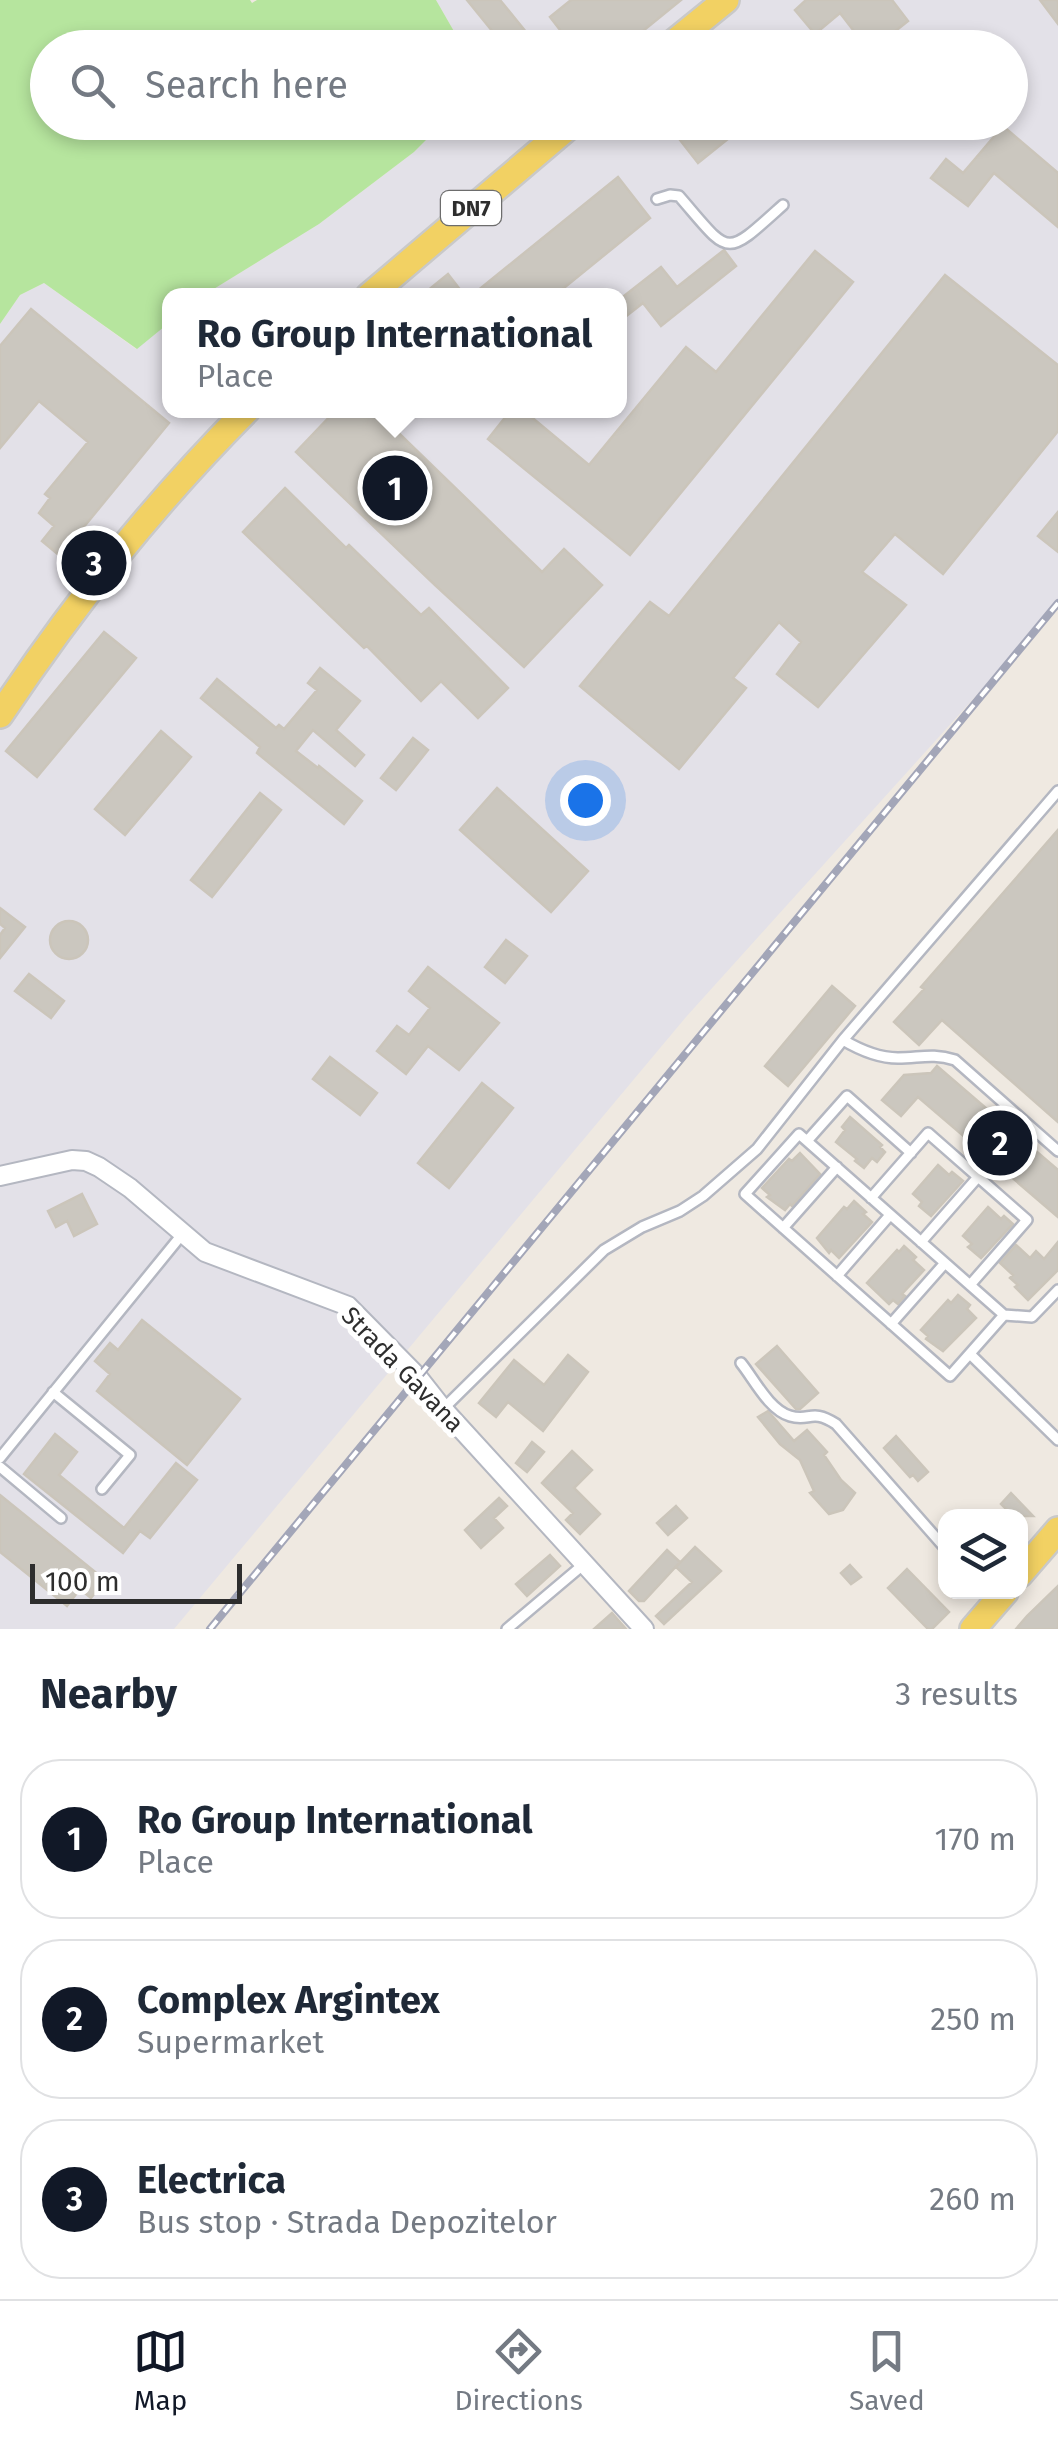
<!DOCTYPE html>
<html lang="en">
<head>
<meta charset="utf-8">
<style>
	:root { --surface:#fff; --page:#f2f2f3; --text:#1f2937; --muted:#747a83; --line:#e0e1e3; --accent:#111827 }
	body { margin:0; font-family:"Fira Sans",sans-serif; background:var(--page); color:var(--text) }
	.controls { position:absolute; right:30px; bottom:30px; display:grid; overflow:hidden; border-radius:20px; box-shadow:0 5px 15px #0003 }
	.controls button { width:90px; height:90px; display:grid; place-items:center; padding:0; border:0; border-bottom:2px solid var(--line); background:var(--surface); color:var(--text); font:50px sans-serif }
	.scale { position:absolute; left:30px; bottom:25px; width:212px; box-sizing:border-box; padding-left:10px; border:5px solid #2e2e2e; border-top:0; font-size:28px; line-height:35px; white-space:nowrap; color:#2e2e2e; -webkit-text-stroke:8px #fff; paint-order:stroke }
	.you { position:absolute; left:585px; top:800px; width:35px; height:35px; margin:-25px; border:8px solid #fff; border-radius:50%; background:#1a73e8; box-shadow:0 0 0 15px #1a73e833 }
	.badge { display:grid; place-items:center; width:65px; height:65px; border-radius:50%; background:var(--accent); color:#fff; font-size:32px; font-weight:700 }
	.pin { position:absolute; translate:-50% -50%; border:5px solid #fff; box-shadow:0 2px 10px #0006 }
	.popup { position:absolute; left:162px; top:288px; width:465px; height:130px; box-sizing:border-box; display:grid; place-content:center; border-radius:20px; background:var(--surface); filter:drop-shadow(0 2px 8px #0005); font-size:32px; white-space:nowrap; color:var(--muted) }
	.popup b { font-size:38px; color:var(--text) }
	.popup::after { content:''; position:absolute; left:50%; top:100%; margin-left:-20px; border:20px solid transparent; border-top-color:var(--surface) }
	.list { margin:0; padding:0; list-style:none }
	h2 { display:flex; justify-content:space-between; align-items:center; height:130px; margin:0; padding:0 40px; font-size:42px }
	h2 small { font-size:32px; font-weight:400; color:var(--muted) }
	.list li { display:grid; grid-template-columns:65px 1fr auto; gap:30px; align-items:center; box-sizing:border-box; height:160px; margin:0 20px 20px; padding:0 20px; border:2px solid var(--line); border-radius:40px }
	.list b { display:block; font-size:38px; white-space:nowrap }
	.list p { margin:0; font-size:32px; white-space:nowrap; color:var(--muted) }
	.list em { font-size:32px; font-style:normal; color:var(--muted) }
	.icon { flex:none; width:55px; height:55px; fill:none; stroke:currentColor; stroke-width:2; stroke-linecap:round; stroke-linejoin:round }
	.map { position:relative; flex:none; width:1058px; height:1629px; overflow:hidden }
	.search { position:absolute; background:var(--surface); box-shadow:0 5px 15px #0003; left:30px; right:30px; top:30px; height:110px; display:flex; align-items:center; gap:25px; box-sizing:border-box; padding:0 35px; border-radius:55px; color:var(--muted); font-size:38px }
	.sheet { height:670px; background:var(--surface) }
	nav { display:flex; justify-content:space-around; align-items:center; box-sizing:border-box; height:140px; border-top:2px solid var(--line); background:var(--surface); font-size:28px; color:var(--muted) }
	nav a { display:grid; justify-items:center; gap:5px }
	nav .on { color:var(--accent) }
	.map>svg:first-child { display:block }
	.industrial { fill:#e3e1e8 }
	.green { fill:#b6e59e }
	.building { fill:#cbc7bf; stroke:#cbc5ba; stroke-width:2.5 }
	.lines { fill:none; stroke-linecap:round; stroke-linejoin:round }
	.service-casing { stroke:#b4b7c1; stroke-width:14 }
	.minor-casing { stroke:#b4b7c1; stroke-width:22 }
	.primary-casing { stroke:#c9c9c9; stroke-width:30 }
	.service { stroke:#fff; stroke-width:9 }
	.minor { stroke:#fff; stroke-width:18 }
	.primary { stroke:#f2d163; stroke-width:25 }
	.rail-casing { stroke:#a3a6b8; stroke-width:8 }
	.rail { stroke:#fff; stroke-width:4; stroke-dasharray:11; stroke-linecap:butt }
	.labels { text-anchor:middle; stroke-width:10; stroke-linejoin:round; paint-order:stroke }
	.shield { fill:#fff; stroke:#6d6d6d; stroke-width:2.5 }
	.shield-label { font-size:22px; font-weight:bold; fill:#2e2e2e }
	.street-label { font-size:25px; fill:#2e2e2e; stroke:#fff }
</style>
</head>
<body>
<div class="map">
<svg width="1058" height="1629" viewBox="0 0 1058 1629">
	<rect width="100%" height="100%" fill="#efe9e1"/>
	<path class="industrial" d="M436 0H1058V605L686 1017 174 1629H0V324L20 295 44 283 136 349 170 322V410H620V296L204 295 319 224 414 152 443 123 1010 122V48L463 47Z"/>
	<path class="green" d="M0 0H250L252 3 257 0H436L463 47 48 48V122L443 123 414 152 319 224 204 295 170 296V322L137 349 44 283 20 295 0 324Z"/>
	<path class="building" d="M467 0H500L539 48H506Z
		M571 0H681L622 48H574L550 17Z
		M806 0H892L908 21 874 48H867L840 13 815 34 795 10Z
		M1040 0H1058V24Z
		M666 122H749L698 163Z
		M1003 126 1058 173V227L994 173 968 206 931 178 946 159 963 173Z
		M618 177 650 218 554 296H471Z
		M724 250 736 266 661 326 643 303 620 321V299L661 267 677 287Z
		M815 251 853 282 630 555 488 439 511 410H523L589 465 686 347 716 372Z
		M448 274 465 296H421Z
		M945 275 1058 365V431L943 574 895 534 862 572 906 605 818 707 777 674 801 642 779 622 733 678 746 688 679 769 580 686 650 602 669 616Z
		M31 309 169 423 60 556 42 541 54 526 39 513 50 498 45 494 88 442 39 401 0 448V346Z
		M336 410H375L542 572 564 549 602 585 524 667 435 585 296 452Z
		M285 488 346 548 349 545 421 615 429 608 508 688 478 718 441 681 421 701 367 646 364 648 243 532Z
		M1058 512V552L1038 536Z
		M104 632 136 658 37 777 6 751Z
		M320 668 360 701 336 730 364 755 355 766 313 730 296 751 318 768 319 766 362 801 344 824 257 753 260 747 201 698 217 679 276 728 279 725 284 729 317 690 308 683Z
		M161 731 191 757 125 835 95 809Z
		M413 738 428 750 396 790 381 778Z
		M497 788 588 871 551 912 460 830Z
		M260 793 281 810 212 897 191 880Z
		M1058 830V1122L942 1020 919 1045 894 1022 924 989 921 987Z
		M0 908 25 927 0 958V935L5 928 0 924Z
		M50 940a19 19 0 1 1 38 0a19 19 0 1 1-38 0Z
		M506 940 527 956 505 983 485 967Z
		M428 967 499 1023 459 1070 428 1046 406 1074 377 1051 397 1026 409 1035 430 1008 409 991Z
		M29 974 64 1001 51 1018 15 991Z
		M832 986 855 1006 788 1086 765 1066Z
		M330 1057 377 1093 360 1115 313 1079Z
		M937 1066 1058 1170V1217L918 1097 901 1116 882 1100 904 1075 931 1073Z
		M482 1083 513 1108 449 1188 418 1163Z
		M850 1117 882 1145 880 1147 885 1152 877 1162 872 1158 864 1168 855 1161 857 1159 836 1142 845 1130 842 1127Z
		M800 1153 820 1174 792 1206 790 1204 785 1210 767 1197 770 1195 762 1188 789 1159 792 1161Z
		M938 1165 949 1175 952 1172 963 1181 931 1216 919 1206 922 1202 913 1194Z
		M82 1194 97 1224 74 1236 67 1221 56 1227 48 1211Z
		M854 1201 866 1212 863 1214 872 1222 839 1258 831 1250 829 1253 817 1238 844 1207 847 1209Z
		M988 1207 1001 1219 1004 1216 1013 1224 981 1258 968 1247 972 1244 963 1236Z
		M1058 1242V1270L1028 1300 1015 1287 1018 1285 1010 1278 1013 1275 1000 1263 1016 1245 1030 1258 1036 1251 1044 1259Z
		M904 1246 916 1257 913 1260 924 1270 902 1294 905 1296 898 1304 893 1300 889 1304 867 1283 897 1250 899 1252Z
		M958 1295 970 1305 967 1309 976 1318 943 1351 926 1339 928 1336 921 1330 948 1300 951 1303Z
		M142 1320 240 1399 187 1465 97 1391 110 1374 95 1361 110 1343 118 1350Z
		M777 1346 818 1393 800 1409H796L756 1364Z
		M568 1355 588 1372 543 1431 508 1402 496 1417 479 1403 514 1360 544 1385Z
		M768 1411 794 1441 807 1430 827 1452 824 1455 841 1480 855 1493 843 1510 829 1514 810 1493 814 1491 800 1460 780 1444 758 1417Z
		M55 1434 77 1452 59 1475 124 1528 176 1463 197 1480 150 1538 140 1531 123 1553 24 1474Z
		M896 1436 928 1472 918 1481 913 1475 910 1477 884 1448Z
		M532 1442 544 1452 527 1472 516 1463Z
		M572 1451 592 1470 574 1488 600 1514 580 1534 566 1520 573 1513 542 1483Z
		M1011 1493 1033 1516H1013L1001 1504Z
		M0 1495 105 1580 91 1598 80 1589 67 1606 0 1552Z
		M499 1498 507 1506 494 1518 503 1528 481 1548 465 1530Z
		M676 1506 687 1518 668 1535 657 1523Z
		M695 1547 721 1571 664 1624 656 1616 692 1582 676 1567Z
		M667 1550 680 1562 644 1601H639L629 1591Z
		M550 1555 560 1566 527 1596 516 1584Z
		M850 1565 861 1577 851 1584 841 1573Z
		M907 1569 949 1612 932 1629H928L888 1588Z
		M1058 1586V1629H1016L1027 1616Z
		M612 1613 626 1629H594Z"/>
	<g class="lines">
		<defs>
			<path id="service" d="M657 199 670 195 679 196C731 256 723 259 783 205
				M843 1040C860 1050 878 1058 898 1058 920 1058 932 1053 955 1060L1058 1151
				M807 1141 847 1096 911 1153
				M871 1198 928 1133 1027 1220 970 1285
				M783 1228 837 1167
				M921 1242 978 1177
				M837 1276 890 1215
				M1004 1315 950 1376 745 1194 799 1134 1004 1315 1032 1317 1058 1290
				M891 1324 945 1263
				M970 1354 1058 1440
				M741 1363C754 1379 769 1410 790 1416 810 1422 811 1408 836 1424L946 1549
				M53 1392 130 1455 102 1489
				M443 1409 604 1250 642 1227 680 1211 703 1196 757 1149 843 1040 1058 791
				M0 1458 184 1232
				M0 1467 61 1518
				M507 1629 584 1564"/>
			<path id="minor" d="M0 1176 72 1160 86 1161 99 1167 130 1188 205 1252 348 1306 417 1376 443 1409 644 1629"/>
			<path id="primary" d="M667 48 726 0
				M369 296 574 122
				M0 715C75 603 152 506 247 410
				M1020 1574 1058 1530
				M973 1629 1005 1592"/>
		</defs>
		<use href="#service" class="service-casing"/>
		<use href="#minor" class="minor-casing"/>
		<use href="#primary" class="primary-casing"/>
		<use href="#service" class="service"/>
		<use href="#minor" class="minor"/>
		<use href="#primary" class="primary"/>
		<defs>
			<path id="rail" d="M210 1629 1058 603"/>
		</defs>
		<use href="#rail" class="rail-casing"/>
		<use href="#rail" class="rail"/>
	</g>
	<g class="labels">
		<rect class="shield" x="441" y="191" width="60" height="34" rx="8"/>
		<g class="shield-label">
			<text x="471" y="216">DN7</text>
		</g>
		<g class="street-label">
			<text transform="translate(403 1369) rotate(46)" y="9">Strada Gavana</text>
		</g>
	</g>
</svg>
<div class="controls">
<button><svg class="icon" aria-label="layers" viewBox="0 0 24 24"><path d="M12 4l9 5-9 5-9-5zM3 14l9 5 9-5"/></svg></button>
</div>
<div class="scale">100 m</div>
<div class="you"></div>
<div class="pin badge" style="left:395px;top:488px">1</div>
<div class="popup"><b>Ro Group International</b>Place</div>
<div class="pin badge" style="left:1000px;top:1143px">2</div>
<div class="pin badge" style="left:94px;top:563px">3</div>
<div class="search"><svg class="icon" aria-label="search" viewBox="0 0 24 24"><circle cx="10" cy="10" r="6"/><path d="M15 15l6 6"/></svg>Search here</div>
</div>
<section class="sheet">
<h2>Nearby<small>3 results</small></h2>
<ul class="list">
<li><span class="badge">1</span><div><b>Ro Group International</b><p>Place</p></div><em>170 m</em></li>
<li><span class="badge">2</span><div><b>Complex Argintex</b><p>Supermarket</p></div><em>250 m</em></li>
<li><span class="badge">3</span><div><b>Electrica</b><p>Bus stop · Strada Depozitelor</p></div><em>260 m</em></li>
</ul>
</section>
<nav>
<a class="on"><svg class="icon" aria-label="map" viewBox="0 0 24 24"><path d="M3 6l6-2 6 2 6-2v14l-6 2-6-2-6 2zM9 4v14M15 6v14"/></svg>Map</a>
<a><svg class="icon" aria-label="directions" viewBox="0 0 24 24"><path d="M12 3l9 9-9 9-9-9zM9 14v-3h6M13 9l2 2-2 2"/></svg>Directions</a>
<a><svg class="icon" aria-label="saved" viewBox="0 0 24 24"><path d="M7 4h10v16l-5-4-5 4z"/></svg>Saved</a>
</nav>
</body>
</html>
